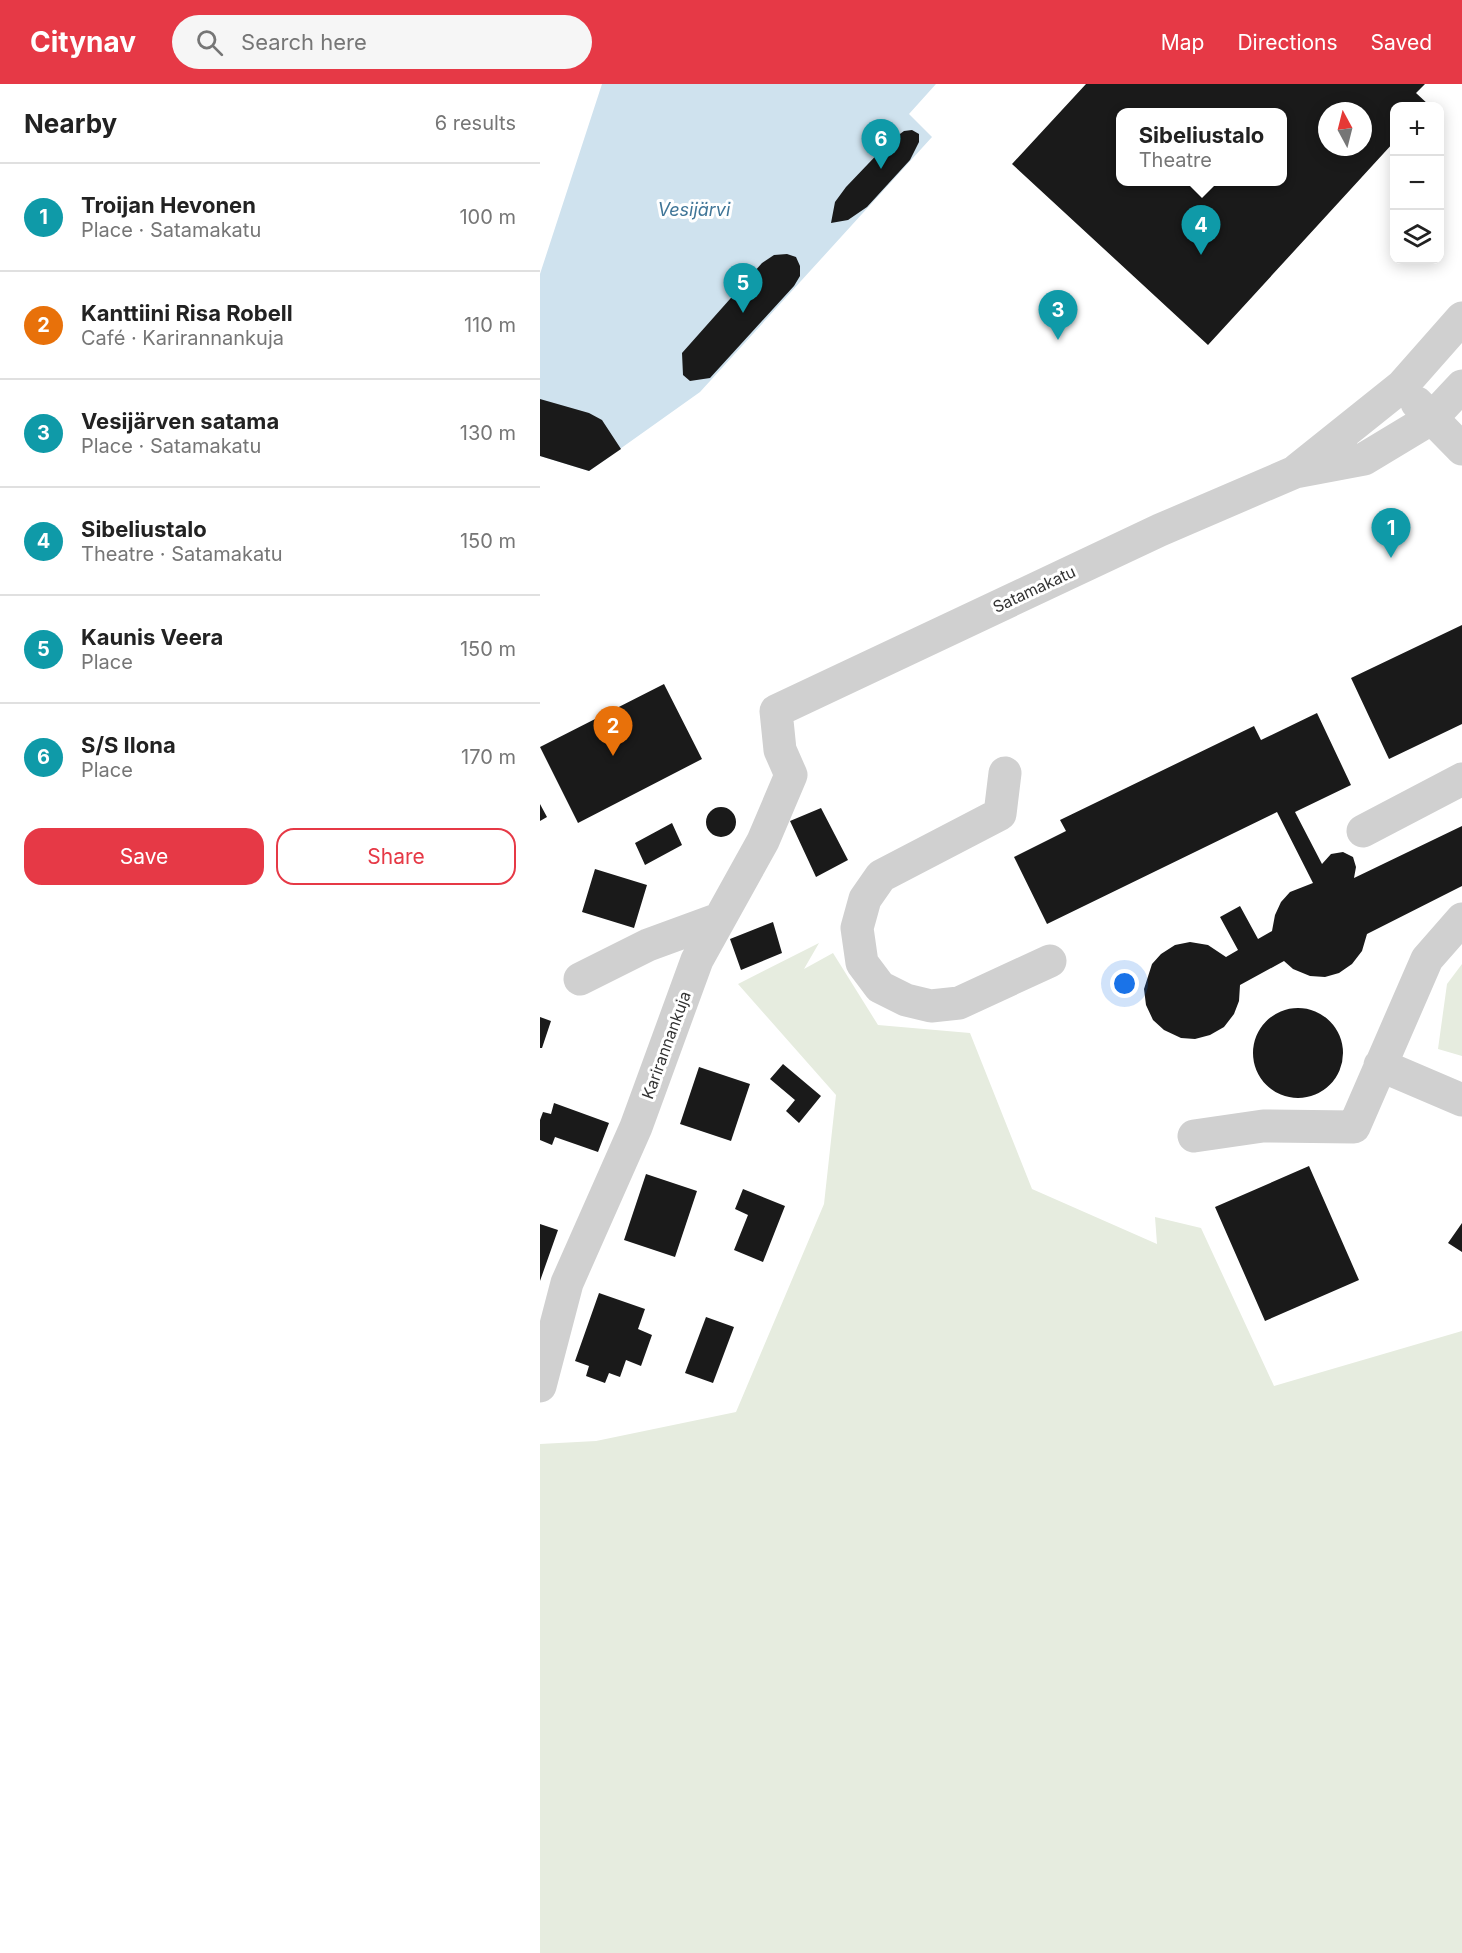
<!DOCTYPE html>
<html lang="en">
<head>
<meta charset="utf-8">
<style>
	:root { --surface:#fff; --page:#f6f6f6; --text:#222; --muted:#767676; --line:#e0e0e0; --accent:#e63946 }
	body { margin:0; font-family:Inter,sans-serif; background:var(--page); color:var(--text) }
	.controls { position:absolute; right:18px; top:18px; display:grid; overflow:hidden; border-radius:12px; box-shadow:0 3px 15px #0003 }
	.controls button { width:54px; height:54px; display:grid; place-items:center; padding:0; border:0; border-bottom:2px solid var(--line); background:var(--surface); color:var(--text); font:30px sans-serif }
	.compass { position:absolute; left:778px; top:18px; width:54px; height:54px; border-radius:50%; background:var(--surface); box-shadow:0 3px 15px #0003; rotate:353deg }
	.you { position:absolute; left:585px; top:900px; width:21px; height:21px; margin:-15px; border:4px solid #fff; border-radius:50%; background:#1a73e8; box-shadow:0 0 0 9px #1a73e833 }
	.badge { display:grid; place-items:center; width:39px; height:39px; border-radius:50%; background:var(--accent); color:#fff; font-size:20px; font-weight:700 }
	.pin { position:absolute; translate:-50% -50px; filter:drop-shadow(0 2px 3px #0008) }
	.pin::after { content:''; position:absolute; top:32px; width:21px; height:18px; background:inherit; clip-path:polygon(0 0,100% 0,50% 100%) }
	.popup { position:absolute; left:576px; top:24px; width:171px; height:78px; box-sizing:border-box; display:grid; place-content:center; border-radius:12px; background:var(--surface); filter:drop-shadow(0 2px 4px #0005); font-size:20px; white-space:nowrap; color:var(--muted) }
	.popup b { font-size:22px; color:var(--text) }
	.popup::after { content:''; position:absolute; left:50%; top:100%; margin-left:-12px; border:12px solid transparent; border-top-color:var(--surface) }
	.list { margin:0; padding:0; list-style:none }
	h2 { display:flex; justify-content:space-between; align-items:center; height:78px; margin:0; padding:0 24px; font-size:26px }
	h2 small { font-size:20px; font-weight:400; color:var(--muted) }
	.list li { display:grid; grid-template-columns:39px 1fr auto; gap:18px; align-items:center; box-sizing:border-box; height:108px; padding:0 24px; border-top:2px solid var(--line) }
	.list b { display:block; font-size:22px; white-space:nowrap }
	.list p { margin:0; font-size:20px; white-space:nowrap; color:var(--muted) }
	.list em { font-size:20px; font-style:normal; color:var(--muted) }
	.actions { display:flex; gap:12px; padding:18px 24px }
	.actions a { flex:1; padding:14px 0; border:2px solid var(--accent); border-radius:18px; text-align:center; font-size:21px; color:var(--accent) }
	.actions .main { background:var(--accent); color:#fff }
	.icon { flex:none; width:33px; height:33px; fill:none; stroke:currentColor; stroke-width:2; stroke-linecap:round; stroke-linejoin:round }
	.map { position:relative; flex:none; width:922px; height:1869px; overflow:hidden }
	header { display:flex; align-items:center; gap:36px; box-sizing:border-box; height:84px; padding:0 30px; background:var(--accent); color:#fff }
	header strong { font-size:28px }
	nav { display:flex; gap:33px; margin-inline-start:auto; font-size:21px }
	.search { width:420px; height:54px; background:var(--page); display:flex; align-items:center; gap:15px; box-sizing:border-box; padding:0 21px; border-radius:33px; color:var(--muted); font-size:22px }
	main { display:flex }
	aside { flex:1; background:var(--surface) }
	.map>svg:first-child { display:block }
	.green { fill:#e6ecdf }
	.water { fill:#cfe2ee }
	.building { fill:#1a1a1a; fill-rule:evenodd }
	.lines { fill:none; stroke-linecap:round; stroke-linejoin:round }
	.minor { stroke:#d0d0d0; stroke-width:33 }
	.labels { text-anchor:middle; stroke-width:6; stroke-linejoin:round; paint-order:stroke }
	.street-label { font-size:16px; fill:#333; stroke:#fff }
	.water-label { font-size:18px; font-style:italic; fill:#3f7597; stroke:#fff }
</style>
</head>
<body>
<header>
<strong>Citynav</strong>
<div class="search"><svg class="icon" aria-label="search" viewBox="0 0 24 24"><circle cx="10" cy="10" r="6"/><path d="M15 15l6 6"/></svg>Search here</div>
<nav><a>Map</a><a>Directions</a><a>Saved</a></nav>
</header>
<main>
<aside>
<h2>Nearby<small>6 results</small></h2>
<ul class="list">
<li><span class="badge" style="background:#0f9aa8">1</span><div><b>Troijan Hevonen</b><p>Place · Satamakatu</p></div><em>100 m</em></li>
<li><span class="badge" style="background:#e8710a">2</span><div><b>Kanttiini Risa Robell</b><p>Café · Karirannankuja</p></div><em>110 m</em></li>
<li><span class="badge" style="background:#0f9aa8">3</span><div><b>Vesijärven satama</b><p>Place · Satamakatu</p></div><em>130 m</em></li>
<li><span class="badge" style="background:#0f9aa8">4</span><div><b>Sibeliustalo</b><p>Theatre · Satamakatu</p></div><em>150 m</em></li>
<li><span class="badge" style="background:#0f9aa8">5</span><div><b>Kaunis Veera</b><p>Place</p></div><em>150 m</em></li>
<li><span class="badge" style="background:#0f9aa8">6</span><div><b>S/S Ilona</b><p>Place</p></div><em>170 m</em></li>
</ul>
<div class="actions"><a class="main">Save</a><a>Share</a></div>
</aside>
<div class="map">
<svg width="922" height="1869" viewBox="0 0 922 1869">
	<rect width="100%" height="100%" fill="#fff"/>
	<path class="green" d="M279 859 264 885 293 869 338 941 430 949 492 1105 617 1160 615 1133 661 1144 734 1302 922 1247V1869H0V1360L56 1357 196 1328 284 1120 296 1011 198 900Z
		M922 880V972L898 965 907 900Z"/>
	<path class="water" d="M62 0H396L369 30 392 53 160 308 49 387 0 372V190Z"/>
	<path class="building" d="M546 0H885L876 9 889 21 854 22V58L668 261 472 80ZM787 27H823V63H787ZM580 28H742V98H580Z
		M372 46 379 50V58L370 76 327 123 308 136 291 139 295 118 306 103 349 58 364 47Z
		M247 170 256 173 260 182V192L254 202 170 294 150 297 143 291 142 269 222 179 234 171Z
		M0 315 49 329 62 336 81 365 49 387 0 372Z
		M922 541V640L849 675 811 594Z
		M124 600 162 675 38 739 0 663Z
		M777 629 811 701 755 728 782 780 791 770 803 768 813 773 816 783 814 794 922 742V802L827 850 822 867 812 880 799 889 785 893 770 892 753 885 744 877 700 901 699 917 694 930 684 943 670 951 655 955 641 954 624 946 613 936 606 921 604 905 612 880 621 870 635 861 650 858 668 861 686 873 698 866 680 833 700 822 718 855 732 847 735 831 741 818 750 808 773 799 737 728 507 840 474 773 526 747 520 736 714 642 721 656Z
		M0 720 7 733 0 737Z
		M166 738a15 15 0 1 1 30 0a15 15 0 1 1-30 0Z
		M281 724 308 776 276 793 250 737Z
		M132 739 142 761 105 781 95 759Z
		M55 785 107 801 94 844 42 828Z
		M233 838 242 869 201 886 190 855Z
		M713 969a45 45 0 1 1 90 0a45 45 0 1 1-90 0Z
		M0 933 11 937 2 964H0Z
		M243 980 281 1012 259 1039 246 1027 255 1016 230 995Z
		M159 983 210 1000 191 1057 140 1040Z
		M14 1019 69 1039 58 1068 15 1053 12 1061 0 1056V1036L3 1028 11 1030Z
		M769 1082 819 1196 725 1237 675 1123Z
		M106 1090 157 1107 135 1173 84 1156Z
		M203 1105 245 1122 223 1178 194 1166 208 1131 195 1125Z
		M922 1139V1168L908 1159Z
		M0 1140 18 1146 0 1197Z
		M59 1209 105 1225 98 1245 112 1251 101 1282 86 1276 80 1293 69 1289 65 1299 46 1292 49 1282 35 1277Z
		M166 1233 194 1243 173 1299 145 1289Z"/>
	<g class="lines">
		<path class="minor" d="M877 319 922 365
			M757 386 862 302 922 234
			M465 689 460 730 341 792 325 815 317 844 322 879 340 903 366 916 391 922 419 919 510 877
			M823 747 922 695
			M40 895 108 861 179 835
			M840 981 922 1016
			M654 1052 723 1042 814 1043 887 875 922 835
			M0 1302 27 1199 96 1043 157 876 223 757 251 691 240 666 236 627 620 446 755 388 824 375 892 334 922 302"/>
	</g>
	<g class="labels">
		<g class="street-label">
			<text transform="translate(494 505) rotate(-25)" y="6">Satamakatu</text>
			<text transform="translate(126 961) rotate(-70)" y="6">Karirannankuja</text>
		</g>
		<g class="water-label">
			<text x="154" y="132">Vesijärvi</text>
		</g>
	</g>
</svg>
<div class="controls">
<button>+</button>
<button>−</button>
<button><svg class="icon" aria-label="layers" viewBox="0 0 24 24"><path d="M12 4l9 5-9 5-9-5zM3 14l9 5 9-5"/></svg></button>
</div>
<svg class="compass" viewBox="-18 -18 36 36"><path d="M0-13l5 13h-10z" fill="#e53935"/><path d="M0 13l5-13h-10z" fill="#767676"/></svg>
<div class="you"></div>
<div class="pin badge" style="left:851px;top:474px;background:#0f9aa8">1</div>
<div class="pin badge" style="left:73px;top:672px;background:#e8710a">2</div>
<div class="pin badge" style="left:518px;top:256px;background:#0f9aa8">3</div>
<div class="pin badge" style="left:661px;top:171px;background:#0f9aa8">4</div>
<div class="popup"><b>Sibeliustalo</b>Theatre</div>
<div class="pin badge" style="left:203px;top:229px;background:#0f9aa8">5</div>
<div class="pin badge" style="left:341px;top:85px;background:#0f9aa8">6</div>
</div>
</main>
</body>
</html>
